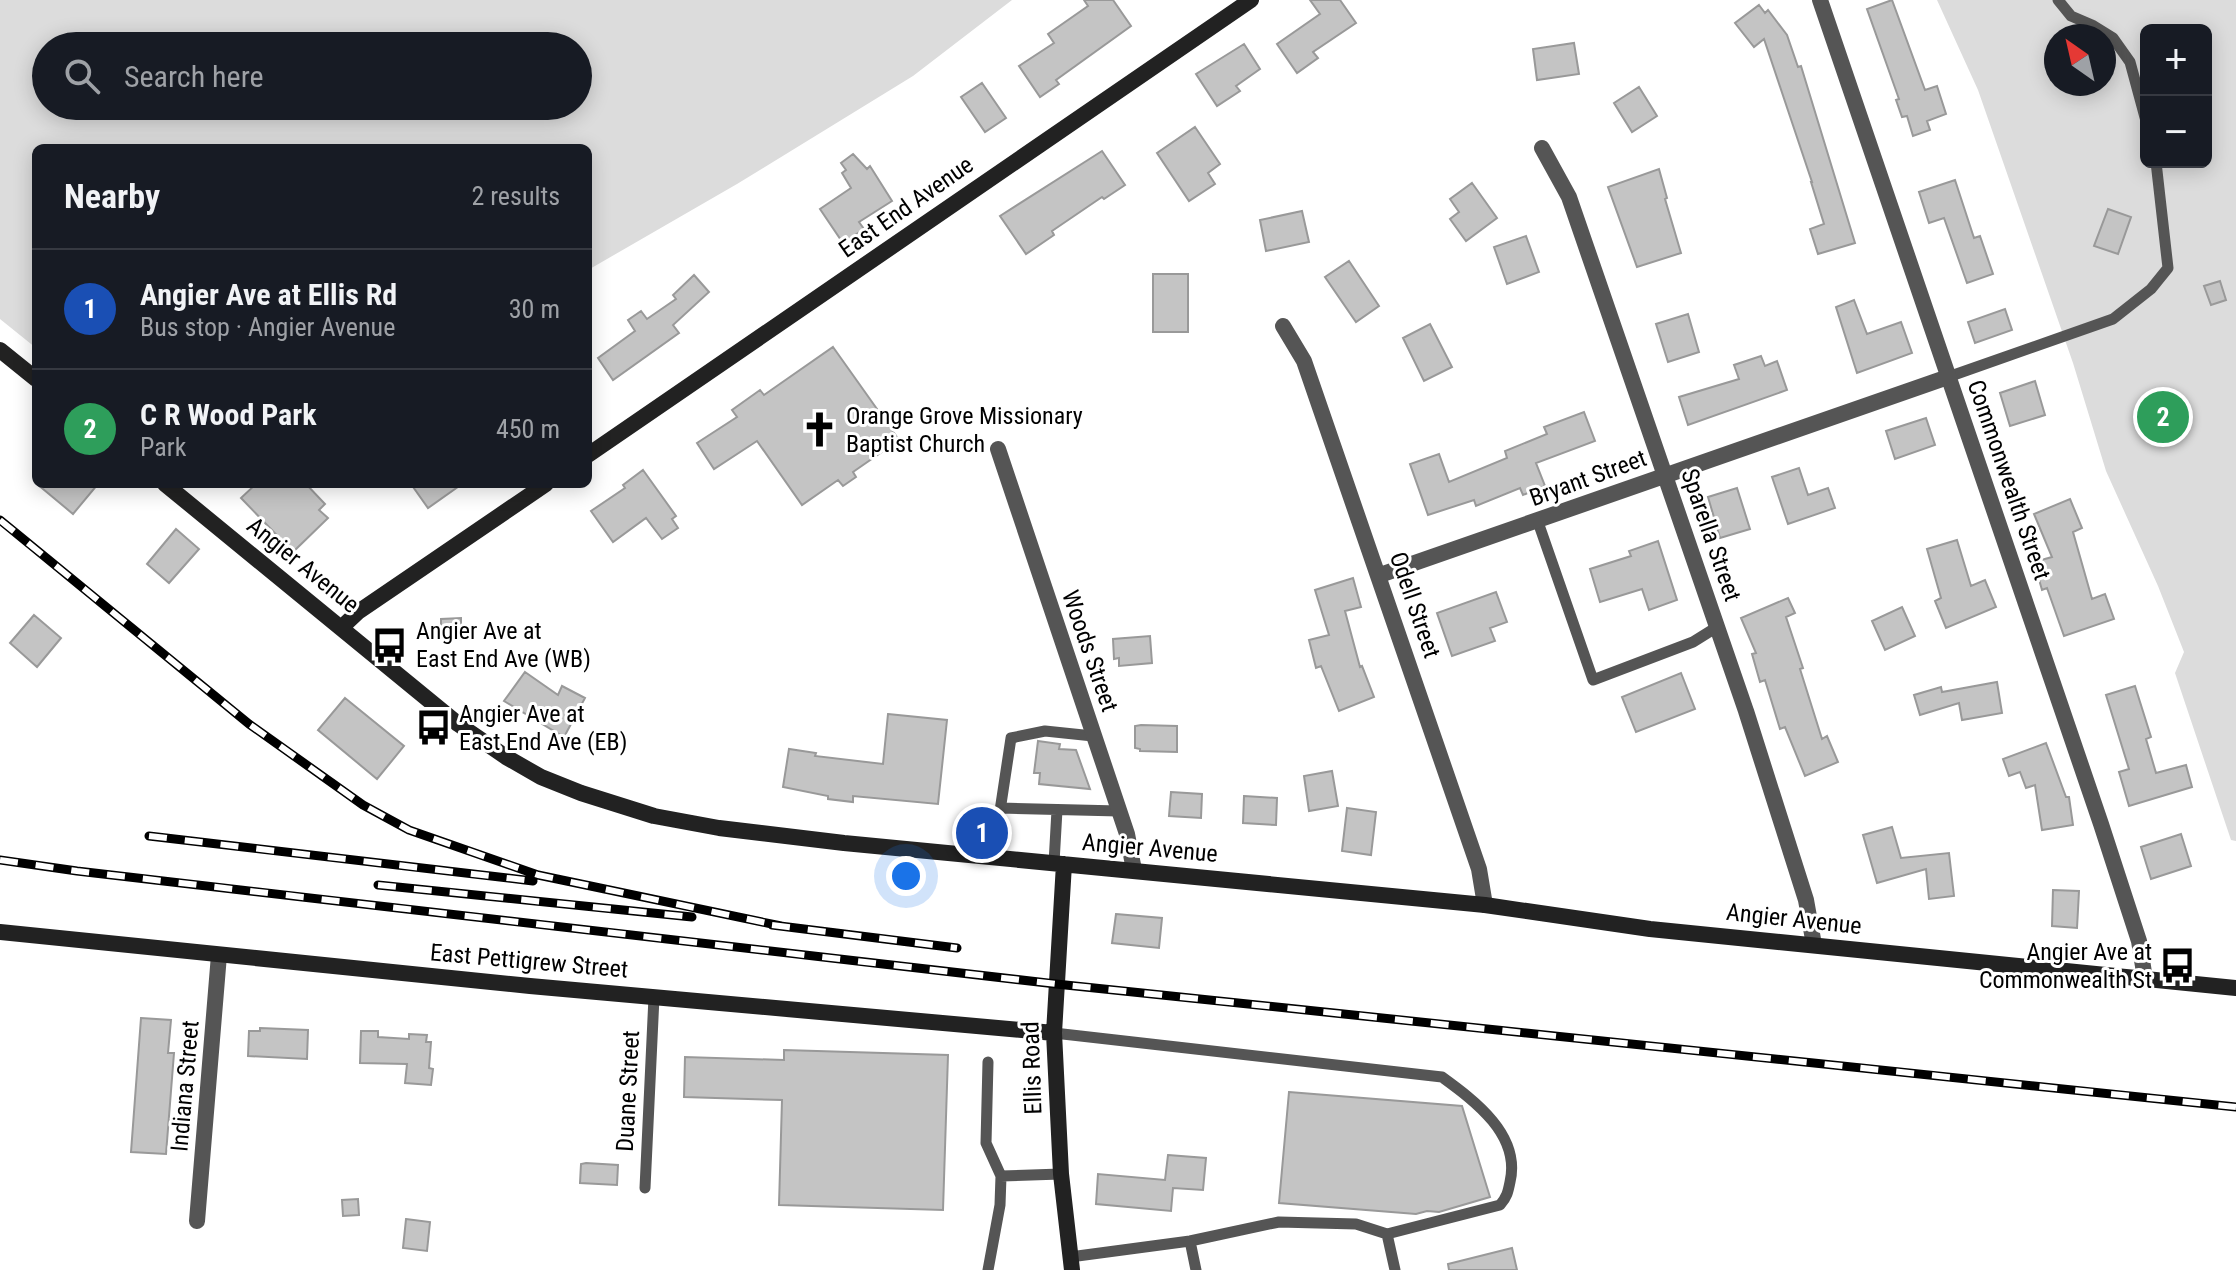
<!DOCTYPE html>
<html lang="en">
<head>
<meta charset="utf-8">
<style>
	:root { --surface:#171b24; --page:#242831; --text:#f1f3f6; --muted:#9ea1a6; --line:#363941; --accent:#0f766e }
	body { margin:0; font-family:"Roboto Condensed",sans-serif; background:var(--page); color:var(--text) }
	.controls { position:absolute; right:24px; top:24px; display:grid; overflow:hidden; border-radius:12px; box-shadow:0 4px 20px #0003 }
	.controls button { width:72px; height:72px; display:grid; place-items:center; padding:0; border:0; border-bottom:2px solid var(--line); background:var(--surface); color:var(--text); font:40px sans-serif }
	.compass { position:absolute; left:2044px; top:24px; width:72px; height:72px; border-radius:50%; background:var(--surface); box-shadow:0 4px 20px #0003; rotate:326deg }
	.you { position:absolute; left:906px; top:876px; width:28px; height:28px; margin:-20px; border:6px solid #fff; border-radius:50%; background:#1a73e8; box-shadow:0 0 0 12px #1a73e833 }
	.badge { display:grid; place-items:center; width:52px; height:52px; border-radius:50%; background:var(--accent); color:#fff; font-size:26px; font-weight:700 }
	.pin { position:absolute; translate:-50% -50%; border:4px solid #fff; box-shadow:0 2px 8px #0006 }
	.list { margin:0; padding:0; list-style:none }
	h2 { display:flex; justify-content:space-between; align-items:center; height:104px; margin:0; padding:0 32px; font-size:34px }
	h2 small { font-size:26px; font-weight:400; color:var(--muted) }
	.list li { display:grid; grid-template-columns:52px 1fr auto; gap:24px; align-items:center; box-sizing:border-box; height:120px; padding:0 32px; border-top:2px solid var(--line) }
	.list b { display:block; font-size:30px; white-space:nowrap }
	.list p { margin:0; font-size:26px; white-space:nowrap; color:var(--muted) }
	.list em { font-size:26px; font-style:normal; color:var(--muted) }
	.icon { flex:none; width:44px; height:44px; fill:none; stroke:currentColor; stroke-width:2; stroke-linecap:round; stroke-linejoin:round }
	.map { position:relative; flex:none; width:2236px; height:1270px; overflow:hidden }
	.search { position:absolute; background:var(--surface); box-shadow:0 4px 20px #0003; left:32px; top:32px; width:560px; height:88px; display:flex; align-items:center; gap:20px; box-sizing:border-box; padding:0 28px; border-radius:44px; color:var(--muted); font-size:30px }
	.panel { position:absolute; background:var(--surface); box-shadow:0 4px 20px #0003; left:32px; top:144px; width:560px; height:344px; border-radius:12px }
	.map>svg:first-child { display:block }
	.green { fill:#dcdcdc; fill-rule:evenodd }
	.building { fill:#c4c4c4; stroke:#999; stroke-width:2 }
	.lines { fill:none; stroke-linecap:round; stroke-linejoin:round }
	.lane { stroke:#555; stroke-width:11 }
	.street { stroke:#555; stroke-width:16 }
	.secondary { stroke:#222; stroke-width:16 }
	.rail-casing { stroke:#000; stroke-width:9 }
	.rail { stroke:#fff; stroke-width:6; stroke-dasharray:18; stroke-linecap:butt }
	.labels { text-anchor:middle; stroke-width:6; stroke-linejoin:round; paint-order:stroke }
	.street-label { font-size:24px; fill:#000; stroke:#fff }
	.poi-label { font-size:24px; fill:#000; stroke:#fff; text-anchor:start }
</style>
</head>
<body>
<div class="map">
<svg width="2236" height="1270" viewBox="0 0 2236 1270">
	<rect width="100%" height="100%" fill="#fff"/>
	<path class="green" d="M0 0H1012L913 76 737 184 588 270V148H36V348L0 319ZM578 46V106H46V46Z
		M1937 0H2236V841L2231 840 2175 673 2184 652 2158 586 2106 471 2073 363 1978 90ZM2146 30H2206V162H2146ZM2056 36H2104V84H2056Z"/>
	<path class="building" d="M1084 0H1113L1131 26 1056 80 1059 84 1040 97 1019 66 1054 43 1048 34 1088 6Z
		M1310 0H1340L1356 23 1313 52 1318 58 1297 73 1277 44 1320 14Z
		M1892 0 1925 90 1937 86 1946 114 1927 121 1930 130 1913 136 1907 116 1902 117 1896 100 1899 99 1867 9Z
		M1759 5 1765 13 1768 10 1787 35 1798 67 1801 66 1855 243 1818 254 1810 229 1824 224 1811 182H1812L1764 39 1754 47 1735 23Z
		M1574 43 1579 74 1537 80 1533 49Z
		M1244 44 1260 69 1236 86 1240 91 1217 106 1196 74Z
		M982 83 1006 118 985 132 961 97Z
		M1639 87 1657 116 1632 132 1614 103Z
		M1195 127 1220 164 1208 173 1215 184 1189 201 1157 153Z
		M1102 151 1125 185 1104 199 1102 197 1052 231 1054 235 1026 254 1000 216Z
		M853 154 867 169 870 166 892 201 859 222 864 229 843 243 820 209 851 188 842 173 846 170 841 163Z
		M1659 169 1667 198 1665 199 1681 253 1637 267 1608 187Z
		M1955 180 1974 238 1980 236 1993 274 1967 283 1944 218 1929 223 1919 192Z
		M1472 183 1497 218 1466 241 1450 219 1459 212 1450 199Z
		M2108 209 2131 217 2118 254 2094 246Z
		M1302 211 1309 242 1266 251 1260 220Z
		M1526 236 1539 272 1507 284 1494 247Z
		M1349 261 1379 306 1356 322 1325 277Z
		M1153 274H1188V332H1153Z
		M694 275 709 292 673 325 679 333 613 380 598 358 635 331 628 320 641 311 647 319 676 299 673 295Z
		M2220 281 2226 300 2211 305 2204 286Z
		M1854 300 1867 334 1901 322 1912 353 1857 373 1836 307Z
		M2005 309 2012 330 1975 343 1968 322Z
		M1688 314 1699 352 1668 362 1656 324Z
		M1430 324 1452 367 1424 381 1403 338Z
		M833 347 899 440 853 472 856 477 843 486 838 480 802 505 757 441 714 469 697 443 737 417 732 410 760 390 764 395Z
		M1761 356 1765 366 1777 361 1787 390 1688 425 1679 397 1739 379 1734 365Z
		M2035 381 2045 415 2010 426 2000 393Z
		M1584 412 1595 441 1536 463 1545 486 1523 495 1520 488 1476 506 1474 500 1428 515 1410 464 1439 454 1449 482 1507 458 1505 451 1547 434 1544 427Z
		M1926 418 1935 445 1895 459 1886 431Z
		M1799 468 1808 495 1828 488 1835 508 1788 524 1772 477Z
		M643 470 676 516 672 519 678 528 662 539 646 518 613 542 591 511 625 488 623 485Z
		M37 484H98L73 514Z
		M256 484H306L325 504 319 510 328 518 293 552 241 498Z
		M411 484H462L428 508Z
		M1737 488 1750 529 1720 538 1708 497Z
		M2070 499 2082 528 2073 532 2092 599 2105 594 2114 619 2064 636 2047 588 2042 590 2034 562 2052 557 2034 514Z
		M176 529 199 549 169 583 147 564Z
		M1957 540 1971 586 1985 580 1996 607 1946 628 1935 601 1941 598 1927 549Z
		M1658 541 1677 600 1649 610 1642 589 1600 602 1590 569 1631 556 1629 551Z
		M1353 578 1361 607 1345 611 1360 667 1362 666 1374 697 1339 711 1321 666 1316 668 1309 640 1329 635 1315 590Z
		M1496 592 1507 622 1490 628 1495 641 1452 656 1437 613Z
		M1788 598 1795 613 1786 617 1803 668 1800 669 1822 739 1827 736 1838 762 1805 776 1785 727 1780 729 1765 680 1760 682 1752 654 1756 653 1741 618Z
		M1902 607 1915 636 1885 650 1872 621Z
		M34 615 61 638 37 667 10 643Z
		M461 618V639L441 640V619Z
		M1150 636 1152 663 1119 666V658L1114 659 1113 639Z
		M525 672 558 695 562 686 585 698 564 737 504 701Z
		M1681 673 1695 709 1636 732 1622 697Z
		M1997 682 2002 713 1962 720 1959 703 1920 715 1914 695 1941 687 1942 692Z
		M2135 686 2151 737 2146 739 2156 773 2186 765 2192 787 2129 806 2119 772 2129 769 2106 695Z
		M345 698 404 746 377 779 318 730Z
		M888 714 947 720 938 804 853 796V802L828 799V796L783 787 789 749 816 753 815 756 883 764Z
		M1141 725 1177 726V752L1140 751V749L1135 748V726Z
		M1038 741 1060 744 1059 749 1076 750 1090 789 1039 784 1040 773H1034Z
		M2046 743 2066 797H2069L2073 825 2042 830 2035 785 2026 788 2020 772 2009 776 2003 759Z
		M1332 771 1338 806 1309 811 1304 776Z
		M1171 792 1202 794 1201 818 1169 816Z
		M1244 796 1277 798 1276 825 1243 823Z
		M1347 808 1376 812 1371 855 1342 851Z
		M1892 827 1901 858 1949 853 1954 896 1929 899 1926 869 1877 883 1863 835Z
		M2181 834 2191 866 2151 879 2141 847Z
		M2053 890 2079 891 2077 928 2052 926Z
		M1116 914 1162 918 1159 948 1112 943Z
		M141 1018 171 1020 168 1053H174L166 1154 131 1152Z
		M260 1028 308 1030 307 1059 248 1056 249 1031H260Z
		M361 1031H378V1037L409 1039V1034L427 1035 426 1042H431L429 1068 433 1069 431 1085 405 1083 407 1064 360 1063Z
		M784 1050 948 1055 943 1210 779 1205 782 1100 684 1097 685 1057 784 1060Z
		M1289 1092 1462 1106 1490 1197 1439 1212 1427 1211 1416 1214 1279 1203Z
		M1168 1155 1206 1158 1203 1190 1173 1188 1171 1211 1096 1204 1098 1174 1165 1180Z
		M586 1163 618 1165 617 1185 580 1183 581 1164Z
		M358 1199 359 1215 343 1216 342 1200Z
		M406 1219 430 1222 427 1251 403 1248Z
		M1512 1248 1517 1270H1449L1448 1264Z"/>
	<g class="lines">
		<path class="lane" d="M2058 0 2071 16 2092 25 2113 38 2130 62 2146 121
			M1948 377 2113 319 2151 289 2168 268 2156 162
			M1538 522 1593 680 1693 642 1717 627
			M1001 808 1119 811
			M993 857 1011 738 1045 731 1093 736
			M1054 863 1057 810
			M1054 1033 1442 1077C1475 1101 1521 1135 1510 1182 1508 1192 1507 1197 1500 1205L1387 1234
			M988 1062 986 1143 1001 1176 1000 1205 988 1270
			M1001 1176 1061 1174
			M645 1188 654 997
			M1190 1241 1196 1270
			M1070 1257 1190 1241 1279 1222 1356 1224 1387 1234 1395 1270"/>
		<path class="street" d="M1820 0 2101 824 2139 941 2145 979
			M1542 148 1569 197 1746 711 1806 900 1814 945
			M1283 326 1304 361 1479 869 1485 905
			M998 449 1127 834 1134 870
			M1380 575 1948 377
			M197 1221 219 955"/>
		<path class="secondary" d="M0 350 36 379
			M588 455 1251 0
			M165 484 458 724 506 757 541 777 581 793 654 816 719 828 844 843 1485 905 1650 929 2236 988
			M341 628 358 612 546 484
			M1064 864 1054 1033 1061 1174 1072 1270
			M0 932 530 986 1054 1033"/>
		<defs>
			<path id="rail" d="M0 520 249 724 363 805 409 830 538 875 781 926
				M149 836 533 881
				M0 860 77 871 1056 984 2236 1107
				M378 885 692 917
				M772 925 957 948"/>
		</defs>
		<use href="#rail" class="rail-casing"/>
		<use href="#rail" class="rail"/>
	</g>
	<defs>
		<symbol id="church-bare" viewBox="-9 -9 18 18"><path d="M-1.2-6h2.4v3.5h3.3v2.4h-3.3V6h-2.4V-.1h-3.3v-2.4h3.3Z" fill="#000" stroke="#fff" stroke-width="2.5" paint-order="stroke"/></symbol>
		<symbol id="bus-bare" viewBox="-9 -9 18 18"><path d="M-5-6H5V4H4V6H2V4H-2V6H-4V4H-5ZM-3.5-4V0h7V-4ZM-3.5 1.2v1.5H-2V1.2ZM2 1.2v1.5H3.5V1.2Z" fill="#000" stroke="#fff" stroke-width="2.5" paint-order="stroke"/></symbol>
	</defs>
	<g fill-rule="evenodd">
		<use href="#church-bare" x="794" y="404" width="51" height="51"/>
		<use href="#bus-bare" x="364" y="620" width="51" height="51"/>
		<use href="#bus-bare" x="408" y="702" width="51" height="51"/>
		<use href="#bus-bare" x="2152" y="940" width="51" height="51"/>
	</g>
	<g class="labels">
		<g class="street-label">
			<text transform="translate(906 207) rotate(-35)" y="8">East End Avenue</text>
			<text transform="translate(1588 478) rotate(-20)" y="8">Bryant Street</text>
			<text transform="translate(2009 480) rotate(71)" y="8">Commonwealth Street</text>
			<text transform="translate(1711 535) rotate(71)" y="8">Sparella Street</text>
			<text transform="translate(303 565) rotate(39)" y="8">Angier Avenue</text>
			<text transform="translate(1415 605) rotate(71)" y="8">Odell Street</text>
			<text transform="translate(1090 651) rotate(71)" y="8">Woods Street</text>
			<text transform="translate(1150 848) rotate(5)" y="8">Angier Avenue</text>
			<text transform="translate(1794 919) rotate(6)" y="8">Angier Avenue</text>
			<text transform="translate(529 961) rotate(5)" y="8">East Pettigrew Street</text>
			<text transform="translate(1032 1068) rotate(-92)" y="8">Ellis Road</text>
			<text transform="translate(185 1086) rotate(-85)" y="8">Indiana Street</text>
			<text transform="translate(628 1091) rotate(-87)" y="8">Duane Street</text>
		</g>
		<g class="poi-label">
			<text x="846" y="424">Orange Grove Missionary<tspan x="846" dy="28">Baptist Church</tspan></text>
			<text x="416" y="639">Angier Ave at<tspan x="416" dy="28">East End Ave (WB)</tspan></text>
			<text x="459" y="722">Angier Ave at<tspan x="459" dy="28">East End Ave (EB)</tspan></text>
			<text x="2152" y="960" text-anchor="end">Angier Ave at<tspan x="2152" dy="28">Commonwealth St</tspan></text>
		</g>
	</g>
</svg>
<div class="controls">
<button>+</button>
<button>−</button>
</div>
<svg class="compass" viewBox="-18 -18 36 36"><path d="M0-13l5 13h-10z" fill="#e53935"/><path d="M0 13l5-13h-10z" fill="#9ea1a6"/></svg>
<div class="you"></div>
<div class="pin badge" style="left:982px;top:833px;background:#1a4fb4">1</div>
<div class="pin badge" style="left:2163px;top:417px;background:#2e9e5b">2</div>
<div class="search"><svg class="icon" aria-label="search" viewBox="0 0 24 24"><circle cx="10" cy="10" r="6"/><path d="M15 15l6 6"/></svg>Search here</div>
<section class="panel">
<h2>Nearby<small>2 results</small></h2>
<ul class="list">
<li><span class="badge" style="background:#1a4fb4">1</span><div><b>Angier Ave at Ellis Rd</b><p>Bus stop · Angier Avenue</p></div><em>30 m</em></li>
<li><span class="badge" style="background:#2e9e5b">2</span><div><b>C R Wood Park</b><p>Park</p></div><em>450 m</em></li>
</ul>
</section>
</div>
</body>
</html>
